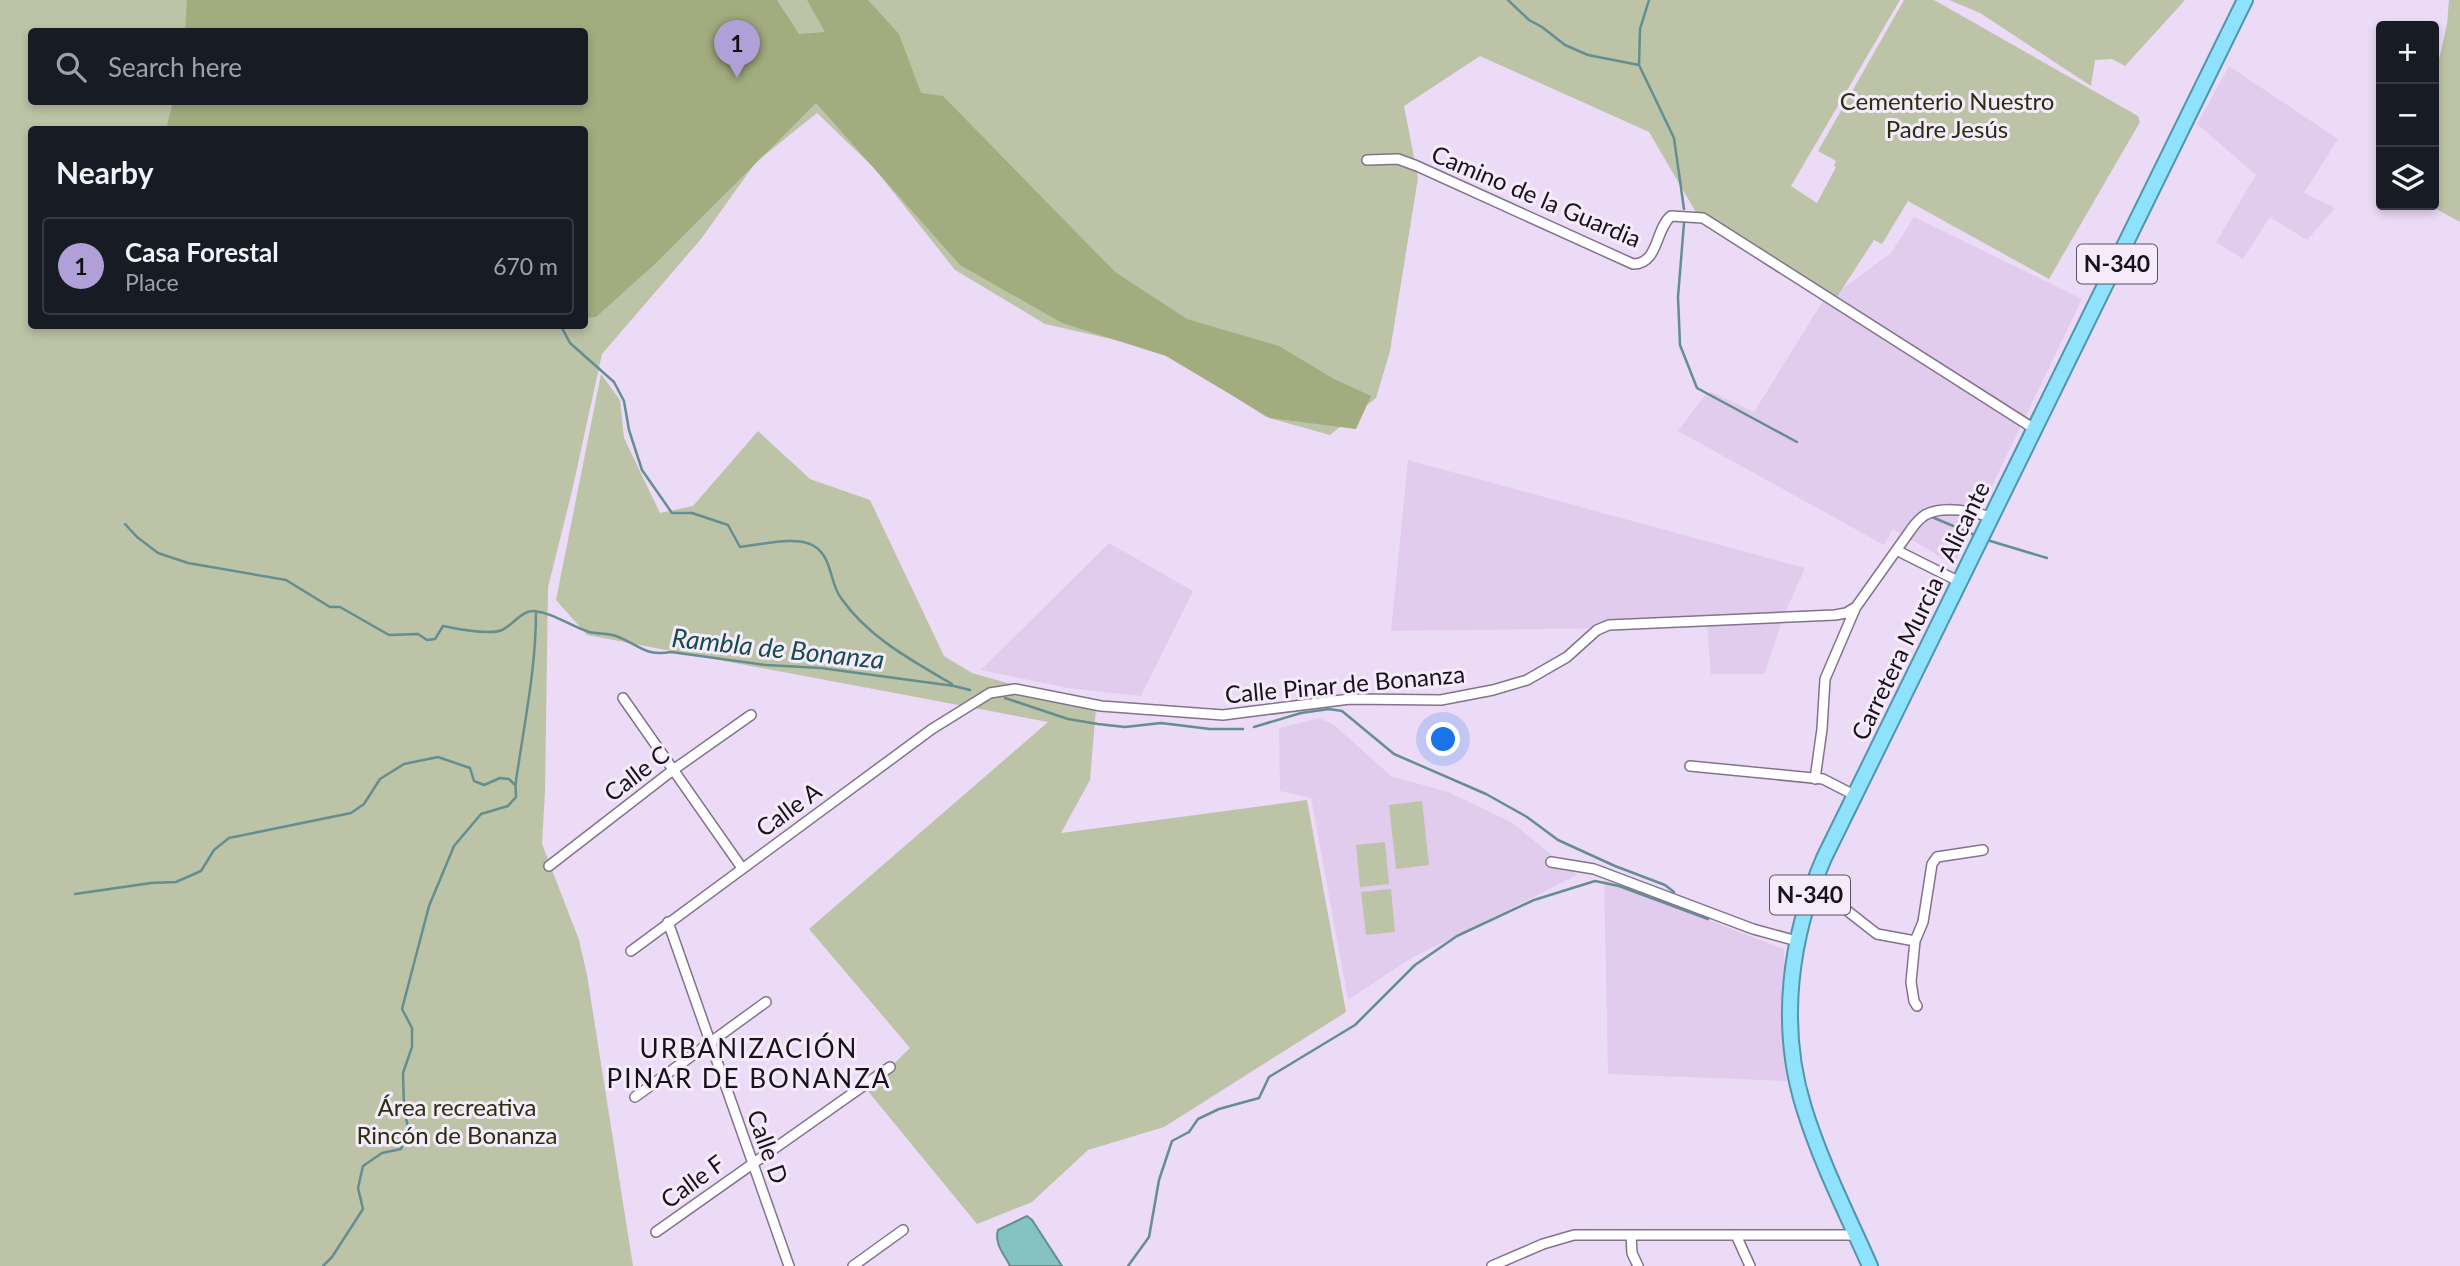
<!DOCTYPE html>
<html lang="en">
<head>
<meta charset="utf-8">
<style>
	:root { --surface:#171b24; --page:#242831; --text:#f1f3f6; --muted:#9ea1a6; --line:#363941; --accent:#b1a0d8 }
	body { margin:0; font-family:Lato,sans-serif; background:var(--page); color:var(--text) }
	.controls { position:absolute; right:21px; top:21px; display:grid; overflow:hidden; border-radius:7px; box-shadow:0 4px 10px #0003 }
	.controls button { width:63px; height:63px; display:grid; place-items:center; padding:0; border:0; border-bottom:2px solid var(--line); background:var(--surface); color:var(--text); font:35px sans-serif }
	.you { position:absolute; left:1444px; top:740px; width:24px; height:24px; margin:-18px; border:5px solid #fff; border-radius:50%; background:#1a73e8; box-shadow:0 0 0 10px #1a73e833 }
	.badge { display:grid; place-items:center; width:46px; height:46px; border-radius:50%; background:var(--accent); color:#111; font-size:23px; font-weight:700 }
	.pin { position:absolute; translate:-50% -58px; filter:drop-shadow(0 2px 4px #0008) }
	.pin::after { content:''; position:absolute; top:37px; width:24px; height:21px; background:inherit; clip-path:polygon(0 0,100% 0,50% 100%) }
	.list { margin:0; padding:0; list-style:none }
	h2 { display:flex; justify-content:space-between; align-items:center; height:91px; margin:0; padding:0 28px; font-size:30px }
	h2 small { font-size:23px; font-weight:400; color:var(--muted) }
	.list li { display:grid; grid-template-columns:46px 1fr auto; gap:21px; align-items:center; box-sizing:border-box; height:98px; margin:0 14px 14px; padding:0 14px; border:2px solid var(--line); border-radius:7px }
	.list b { display:block; font-size:26px; white-space:nowrap }
	.list p { margin:0; font-size:23px; white-space:nowrap; color:var(--muted) }
	.list em { font-size:23px; font-style:normal; color:var(--muted) }
	.icon { flex:none; width:38px; height:38px; fill:none; stroke:currentColor; stroke-width:2; stroke-linecap:round; stroke-linejoin:round }
	.map { position:relative; flex:none; width:2460px; height:1266px; overflow:hidden }
	.search { position:absolute; background:var(--surface); box-shadow:0 4px 10px #0003; left:28px; top:28px; width:560px; height:77px; display:flex; align-items:center; gap:18px; box-sizing:border-box; padding:0 24px; border-radius:7px; color:var(--muted); font-size:26px }
	.panel { position:absolute; background:var(--surface); box-shadow:0 4px 10px #0003; left:28px; top:126px; width:560px; height:203px; border-radius:7px }
	.map>svg:first-child { display:block }
	.built { fill:#e2ccee }
	.green { fill:#bdc3a7; fill-rule:evenodd }
	.forest { fill:#a2ac7f }
	.water { fill:#85c3c2; stroke:#648e90; stroke-width:2 }
	.lines { fill:none; stroke-linecap:round; stroke-linejoin:round }
	.stream { stroke:#648e90; stroke-width:2.5 }
	.minor-casing { stroke:#82738b; stroke-width:12 }
	.trunk-casing { stroke:#5295ad; stroke-width:18 }
	.minor { stroke:#fff; stroke-width:9 }
	.trunk { stroke:#8ee2fc; stroke-width:14 }
	.labels { text-anchor:middle; stroke-width:6; stroke-linejoin:round; paint-order:stroke }
	.shield { fill:#f5ebfb; stroke:#5a535e; stroke-width:2 }
	.shield-label { font-size:23px; font-weight:bold; fill:#18121b }
	.park-label { font-size:24px; fill:#2a300c; stroke:#f5ebfb }
	.street-label { font-size:24px; fill:#18121b; stroke:#f5ebfb }
	.water-label { font-size:26px; font-style:italic; fill:#154c4c; stroke:#f5ebfb }
	.neighbourhood-label { font-size:26px; letter-spacing:2px; fill:#18121b; stroke:#f5ebfb }
</style>
</head>
<body>
<div class="map">
<svg width="2460" height="1266" viewBox="0 0 2460 1266">
	<rect width="100%" height="100%" fill="#ecdbf6"/>
	<path class="built" d="M2229 66 2338 139 2304 193 2335 208 2307 240 2270 217 2243 259 2216 242 2256 175 2197 124Z
		M1914 217 2082 299 1954 565 1893 529 1884 545 1678 431 1706 394 1712 392 1754 412 1821 304 1891 253Z
		M1408 460 1805 568 1784 615 1764 674H1711L1707 627 1391 631Z
		M1109 543 1193 591 1141 696 1067 688 981 670Z
		M1320 718 1334 725 1391 776 1448 792 1511 822 1577 875 1408 960 1348 1000 1311 798 1280 791 1279 728Z
		M1604 880 1784 949 1787 1081 1608 1074Z"/>
	<path class="green" d="M0 0H1900L1791 186 1817 203 1836 167 1834 166 1836 161 1818 151 1904 0H1934L2138 116 2140 122 2049 279 1908 201 1882 244 1874 240 1833 303 1697 214 1649 132 1480 56 1404 106 1418 178 1390 351 1376 398 1330 435 1266 417 1164 351 1045 324 955 270 875 169 817 113 756 162 701 239 602 354 572 491 548 587 545 791 542 844 579 940 587 975 633 1266H0ZM32 32H584V102H32ZM32 130H584V326H32Z
		M1949 0H2185L2125 66 2112 59 2095 60 2091 86 1980 13Z
		M2449 0H2460V222L2429 205H2434V82L2447 24Z
		M601 374 620 400 624 438 660 513 693 506 758 431 810 479 870 500 944 656 972 673 1096 708 1090 780 1061 833 1307 800 1346 1012 1164 1127 1088 1150 1032 1202 977 1224 867 1090 910 1048 809 929 1048 722 587 635 556 600Z
		M1422 801 1429 865 1396 869 1389 805Z
		M1385 842 1389 884 1360 887 1356 845Z
		M1391 889 1395 932 1366 935 1361 892Z"/>
	<path class="forest" d="M187 0H777L799 34 825 32 807 0H868L899 34 921 93 943 96 1115 272 1187 319 1279 346 1334 379 1371 396 1356 429 1270 418 1166 356 1062 323 960 265 816 103 656 263 596 317 585 318 584 130 166 129 173 102H584V32L185 31Z"/>
	<path class="water" d="M1027 1216 1032 1220 1062 1266H1010C1004 1254 994 1244 998 1230Z"/>
	<g class="lines">
		<path class="stream" d="M1508 0 1529 20 1542 27 1565 45 1588 55 1639 65
			M1649 0 1640 29 1639 65 1674 138 1684 209
			M1684 223 1678 297 1680 345 1697 388 1797 442
			M561 326 570 343 614 382 624 401 629 430 642 470 672 513H692L728 525 740 547C761 545 797 535 814 546 833 558 829 582 841 598 868 637 911 660 952 684
			M1932 517 1977 536
			M125 524 137 537 158 553 188 563 286 580 330 607H340L389 635 418 634 427 640 435 639 443 626C457 629 490 635 502 630 513 625 522 610 534 611 554 613 570 626 589 632 598 634 608 633 616 636 638 644 645 657 671 652L766 665 821 668 954 686 970 690
			M1987 540 2047 558
			M1005 698 1068 719 1098 724 1125 727 1161 723 1210 729H1243
			M1254 727 1301 713 1329 709 1342 711 1394 754 1486 794 1527 817 1558 840 1615 866 1665 885 1674 892
			M75 894 151 883 176 882 201 871 214 850 229 838 351 813 364 804 380 779 404 764 438 757 470 768 474 781 484 785 500 778 509 779 514 784
			M323 1266 332 1257 363 1209 358 1188 363 1166 382 1153 401 1149 408 1127 404 1108 403 1073 412 1047V1028L402 1009 429 906 454 846 481 814 508 806 516 797C516 792 515 787 516 781 524 725 536 669 536 612
			M1128 1266 1149 1237 1159 1180 1172 1141 1189 1132 1198 1119 1219 1109 1259 1098 1269 1077 1355 1025 1415 965 1457 936 1534 900 1595 881 1619 886 1708 919"/>
		<defs>
			<path id="minor" d="M1367 160 1398 159 1417 166 1633 264C1659 264 1655 229 1671 216L1703 218 2036 430
				M1898 551 1960 582
				M623 698 742 868
				M1690 766 1823 779 1856 796
				M1815 779 1822 729 1825 679 1855 609
				M1551 862 1594 869 1753 929 1797 941
				M549 866 673 770 751 715
				M1813 884 1877 934 1915 941
				M668 922 789 1266
				M631 951 932 729 990 693 1015 689 1101 706 1223 715 1350 699 1441 700 1493 690 1527 680 1567 657 1597 630 1609 625 1835 615 1846 613 1856 607 1910 531C1914 525 1919 519 1925 515 1942 505 1975 511 1992 518
				M1917 1006 1914 1001 1911 982 1915 941 1923 922 1932 864 1937 857 1983 850
				M635 1097 766 1002
				M656 1232 890 1067
				M1631 1235 1632 1253 1638 1266
				M1736 1235 1750 1266
				M853 1266 903 1230
				M1492 1266 1543 1244 1574 1235H1857"/>
			<path id="trunk" d="M1870 1266C1847 1214 1821 1163 1804 1108 1778 1025 1790 937 1824 858L2245 0"/>
		</defs>
		<use href="#minor" class="minor-casing"/>
		<use href="#trunk" class="trunk-casing"/>
		<use href="#minor" class="minor"/>
		<use href="#trunk" class="trunk"/>
	</g>
	<g class="labels">
		<g class="shield">
			<rect x="2077" y="244.5" width="80" height="39" rx="5"/>
			<rect x="1770" y="875.5" width="80" height="39" rx="5"/>
		</g>
		<g class="shield-label">
			<text x="2117" y="272">N-340</text>
			<text x="1810" y="903">N-340</text>
		</g>
		<g class="park-label">
			<text x="1947" y="110">Cementerio Nuestro<tspan x="1947" dy="28">Padre Jesús</tspan></text>
			<text x="457" y="1116">Área recreativa<tspan x="457" dy="28">Rincón de Bonanza</tspan></text>
		</g>
		<g class="street-label">
			<text transform="translate(1536 197) rotate(23)" y="8">Camino de la Guardia</text>
			<text transform="translate(1921 611) rotate(-64)" y="8">Carretera Murcia - Alicante</text>
			<text transform="translate(1345 685) rotate(-5)" y="8">Calle Pinar de Bonanza</text>
			<text transform="translate(637 774) rotate(-37)" y="8">Calle C</text>
			<text transform="translate(789 810) rotate(-36)" y="8">Calle A</text>
			<text transform="translate(767 1147) rotate(70)" y="8">Calle D</text>
			<text transform="translate(693 1182) rotate(-36)" y="8">Calle F</text>
		</g>
		<g class="water-label">
			<text transform="translate(778 649) rotate(6)" y="9">Rambla de Bonanza</text>
		</g>
		<g class="neighbourhood-label">
			<text x="749" y="1058">URBANIZACIÓN<tspan x="749" dy="30">PINAR DE BONANZA</tspan></text>
		</g>
	</g>
</svg>
<div class="controls">
<button>+</button>
<button>−</button>
<button><svg class="icon" aria-label="layers" viewBox="0 0 24 24"><path d="M12 4l9 5-9 5-9-5zM3 14l9 5 9-5"/></svg></button>
</div>
<div class="you"></div>
<div class="pin badge" style="left:737px;top:78px">1</div>
<div class="search"><svg class="icon" aria-label="search" viewBox="0 0 24 24"><circle cx="10" cy="10" r="6"/><path d="M15 15l6 6"/></svg>Search here</div>
<section class="panel">
<h2>Nearby<small></small></h2>
<ul class="list">
<li><span class="badge">1</span><div><b>Casa Forestal</b><p>Place</p></div><em>670 m</em></li>
</ul>
</section>
</div>
</body>
</html>
